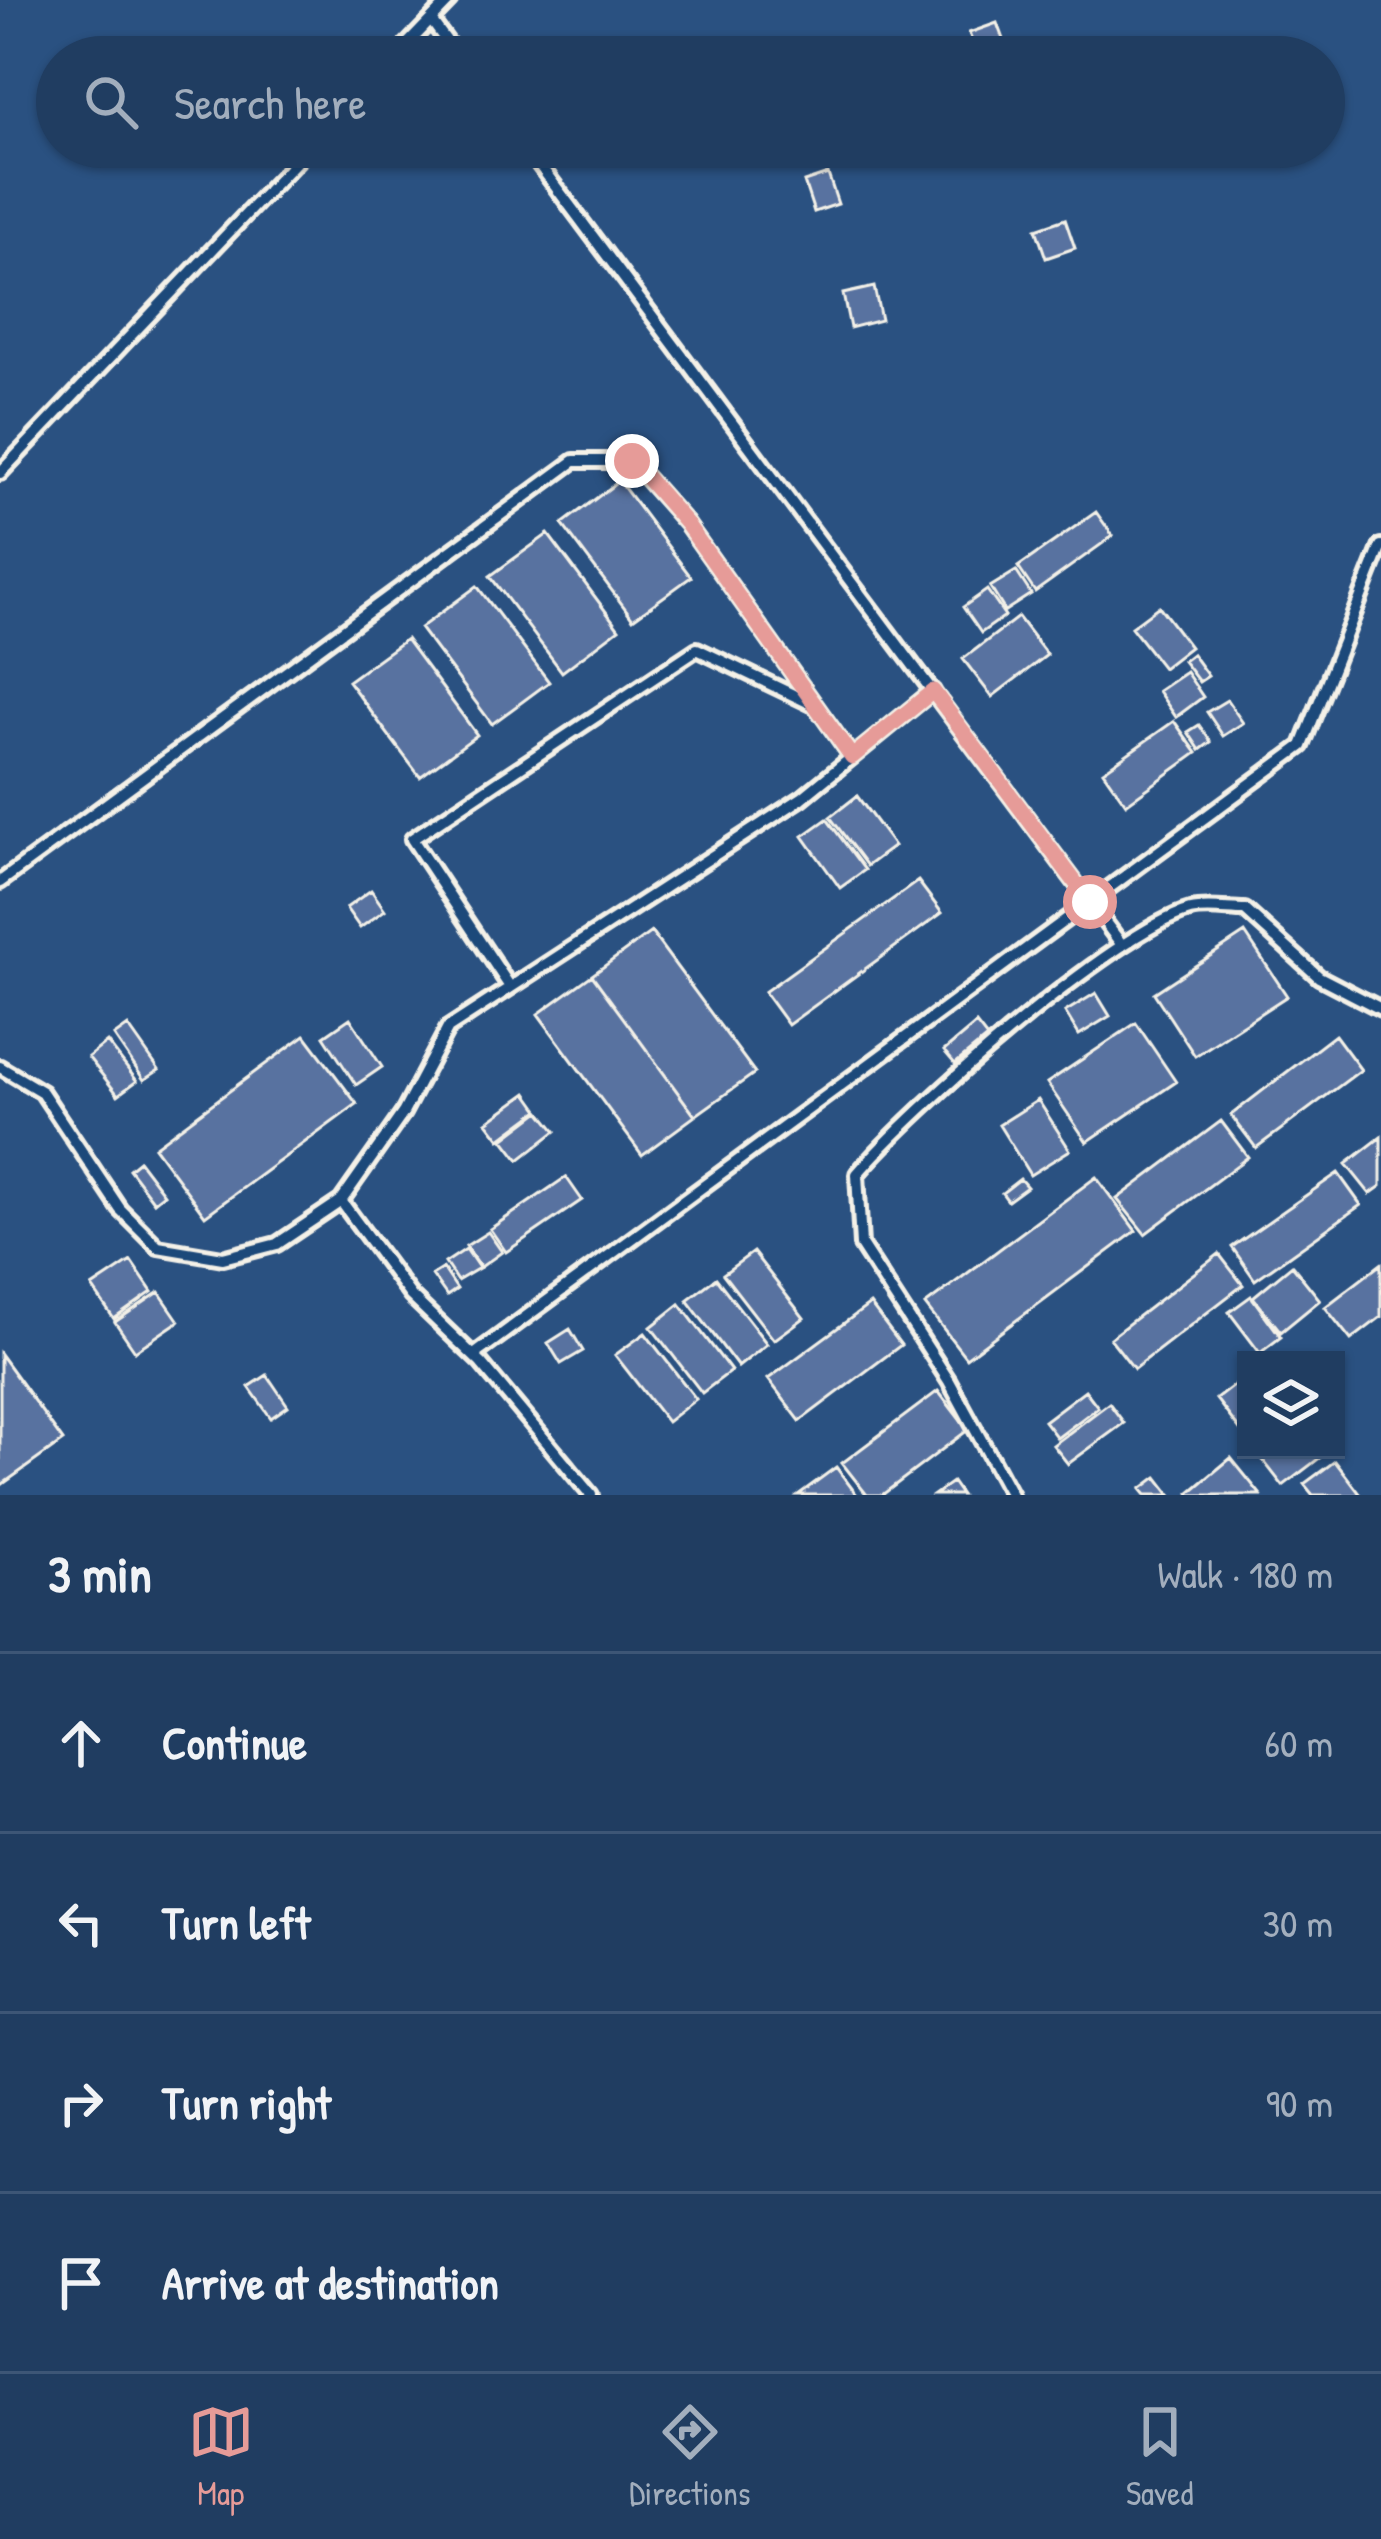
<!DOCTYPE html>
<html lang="en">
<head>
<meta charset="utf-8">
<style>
	:root { --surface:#203d61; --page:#284467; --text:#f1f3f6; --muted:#a2aebd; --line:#3d5676; --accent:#e69b98 }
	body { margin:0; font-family:"Patrick Hand",sans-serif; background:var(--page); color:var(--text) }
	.controls { position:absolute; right:36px; bottom:36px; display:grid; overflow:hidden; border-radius:0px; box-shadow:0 3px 9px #0004 }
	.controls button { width:108px; height:108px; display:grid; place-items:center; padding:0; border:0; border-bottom:3px solid var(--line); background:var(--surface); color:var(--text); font:60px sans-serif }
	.stop { position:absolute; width:36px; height:36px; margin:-27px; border:9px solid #e69b98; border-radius:50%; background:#fff }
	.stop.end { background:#e69b98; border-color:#fff; box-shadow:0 3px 12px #0008 }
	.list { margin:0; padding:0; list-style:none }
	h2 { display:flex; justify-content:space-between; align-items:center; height:156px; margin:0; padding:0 48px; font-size:51px }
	h2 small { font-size:39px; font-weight:400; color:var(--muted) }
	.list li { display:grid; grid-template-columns:78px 1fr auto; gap:36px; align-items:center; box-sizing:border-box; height:180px; padding:0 48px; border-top:3px solid var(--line) }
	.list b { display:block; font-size:45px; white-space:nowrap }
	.list em { font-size:39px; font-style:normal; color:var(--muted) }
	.icon { flex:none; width:66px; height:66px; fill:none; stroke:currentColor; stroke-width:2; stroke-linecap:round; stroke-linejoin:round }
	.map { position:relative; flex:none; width:1381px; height:1495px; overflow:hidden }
	.search { position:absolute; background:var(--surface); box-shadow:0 3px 9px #0004; left:36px; right:36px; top:36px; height:132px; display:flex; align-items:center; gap:30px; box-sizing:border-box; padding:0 42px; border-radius:66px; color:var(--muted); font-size:45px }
	.sheet { height:876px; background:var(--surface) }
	nav { display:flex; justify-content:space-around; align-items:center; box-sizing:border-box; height:168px; border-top:3px solid var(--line); background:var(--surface); font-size:33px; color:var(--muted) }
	nav a { display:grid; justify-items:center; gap:6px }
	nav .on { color:var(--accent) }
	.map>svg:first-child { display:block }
	.building { fill:#5872a0; stroke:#f4f1e8; stroke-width:3 }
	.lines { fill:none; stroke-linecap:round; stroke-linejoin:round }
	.service-casing { stroke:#f4f1e8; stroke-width:20 }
	.service { stroke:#1f4a7a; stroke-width:10 }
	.route { stroke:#e69b98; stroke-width:15 }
</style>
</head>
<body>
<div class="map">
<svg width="1381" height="1495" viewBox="0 0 1381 1495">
	<rect width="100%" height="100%" fill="#2a5181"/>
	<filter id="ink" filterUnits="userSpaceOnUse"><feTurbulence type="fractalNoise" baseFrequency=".00833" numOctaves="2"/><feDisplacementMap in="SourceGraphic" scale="24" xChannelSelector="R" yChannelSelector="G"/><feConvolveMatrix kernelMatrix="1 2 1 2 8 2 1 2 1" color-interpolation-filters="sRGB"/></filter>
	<g filter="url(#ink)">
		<path class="building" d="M997 23 1008 53 978 57 969 33Z
			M828 174 838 204 814 212 804 182Z
			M1065 219 1075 248 1046 258 1036 229Z
			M874 287 881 320 850 328 843 294Z
			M619 481 691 577 633 619 562 524Z
			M1096 512 1113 536 1035 592 1018 567Z
			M548 534 619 629 562 672 490 576Z
			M1016 571 1031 594 1005 611 990 587Z
			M477 586 549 682 492 724 420 628Z
			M987 590 1005 616 981 633 963 607Z
			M1159 606 1190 647 1163 668 1131 627Z
			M1018 617 1047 655 992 697 963 659Z
			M406 639 477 735 420 777 348 681Z
			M1192 654 1208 676 1199 682 1183 661Z
			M1186 672 1203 697 1176 717 1158 691Z
			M1227 700 1243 723 1223 736 1207 712Z
			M1174 721 1197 753 1126 804 1103 771Z
			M1199 725 1211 742 1200 750 1188 732Z
			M857 796 894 846 867 866 830 817Z
			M827 819 865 870 840 888 803 836Z
			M918 881 942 913 788 1025 764 992Z
			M371 890 385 910 360 928 346 908Z
			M651 932 755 1073 695 1116 592 975Z
			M1245 933 1287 996 1195 1056 1154 993Z
			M592 975 695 1116 642 1155 538 1014Z
			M1096 993 1110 1016 1079 1035 1065 1012Z
			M350 1018 382 1067 356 1085 324 1036Z
			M1136 1023 1176 1082 1087 1142 1047 1083Z
			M976 1024 987 1038 955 1064 944 1051Z
			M128 1026 159 1070 144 1080 114 1036Z
			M305 1035 357 1104 205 1216 154 1147Z
			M1335 1035 1361 1070 1256 1148 1231 1115Z
			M107 1042 137 1081 118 1095 88 1057Z
			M527 1093 539 1110 500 1139 487 1122Z
			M1038 1100 1070 1150 1030 1175 999 1125Z
			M540 1111 556 1131 519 1160 503 1139Z
			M1221 1121 1248 1157 1145 1234 1117 1199Z
			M1381 1137V1186L1370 1194 1346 1164Z
			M139 1161 164 1194 154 1202 129 1169Z
			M1338 1173 1361 1205 1255 1280 1232 1247Z
			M566 1177 582 1200 506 1252 490 1229Z
			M1096 1177 1136 1231 966 1358 925 1305Z
			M1020 1179 1027 1187 1008 1201 1002 1193Z
			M488 1232 502 1252 481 1267 466 1246Z
			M466 1249 479 1268 457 1281 445 1263Z
			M753 1252 804 1318 774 1340 723 1274Z
			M1219 1254 1243 1285 1134 1369 1110 1338Z
			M131 1261 152 1292 114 1319 92 1287Z
			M1381 1264V1317L1351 1340 1325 1307Z
			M1292 1265 1320 1300 1281 1332 1253 1297Z
			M443 1268 457 1289 447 1296 432 1275Z
			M716 1278 767 1344 738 1367 687 1300Z
			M159 1292 179 1321 135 1351 115 1322Z
			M1251 1296 1281 1337 1260 1353 1229 1312Z
			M680 1304 731 1371 702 1393 651 1327Z
			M870 1304 901 1345 800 1421 768 1379Z
			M570 1329 583 1351 561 1364 548 1343Z
			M645 1333 696 1399 667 1422 615 1355Z
			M0 1354 63 1441 0 1486Z
			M267 1375 288 1406 271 1418 249 1387Z
			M1246 1376V1438L1216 1399Z
			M1085 1390 1098 1407 1057 1438 1044 1421Z
			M938 1391 968 1430 882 1495H867L842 1463Z
			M1109 1403 1124 1423 1068 1464 1053 1445Z
			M1255 1450H1330L1283 1486Z
			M1231 1458 1261 1495H1190L1189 1493Z
			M1335 1461 1361 1495H1313L1304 1484Z
			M836 1467 857 1495H798Z
			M1157 1477 1171 1495H1146L1141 1489Z
			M952 1482 961 1495H934Z"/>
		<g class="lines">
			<defs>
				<path id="service" d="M431 20 458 57
					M395 57 450 0
					M526 147 1122 945
					M0 473 310 147
					M0 882 574 461H631L686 523 852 757
					M510 987 412 839 697 649 814 705
					M0 1067 42 1092 120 1209 158 1247 223 1258 277 1244 341 1201 403 1113 448 1028 802 798 933 691
					M341 1201 411 1296 481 1363 591 1495
					M474 1355 1302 746 1381 546
					M1011 1495 949 1381 861 1245 857 1174C911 1110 1113 932 1190 910 1206 906 1229 910 1245 910L1319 977 1381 1009"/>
			</defs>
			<use href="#service" class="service-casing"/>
			<use href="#service" class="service"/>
		</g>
	</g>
	<g class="lines" filter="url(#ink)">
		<path class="route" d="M632 461 686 523 852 757 933 691 1090 902"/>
	</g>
</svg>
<div class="controls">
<button><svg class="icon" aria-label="layers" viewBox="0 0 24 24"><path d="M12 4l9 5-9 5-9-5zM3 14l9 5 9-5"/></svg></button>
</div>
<div class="stop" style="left:1090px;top:902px"></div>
<div class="stop end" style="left:632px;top:461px"></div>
<div class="search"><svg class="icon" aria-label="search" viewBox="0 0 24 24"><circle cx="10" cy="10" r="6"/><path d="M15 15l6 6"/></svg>Search here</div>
</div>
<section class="sheet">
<h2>3 min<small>Walk · 180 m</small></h2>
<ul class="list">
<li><svg class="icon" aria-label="ahead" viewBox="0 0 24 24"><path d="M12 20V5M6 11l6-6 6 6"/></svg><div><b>Continue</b></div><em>60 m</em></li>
<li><svg class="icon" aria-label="left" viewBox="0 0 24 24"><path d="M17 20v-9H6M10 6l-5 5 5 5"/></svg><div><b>Turn left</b></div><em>30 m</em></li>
<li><svg class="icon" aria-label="right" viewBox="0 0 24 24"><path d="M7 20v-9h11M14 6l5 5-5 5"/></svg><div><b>Turn right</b></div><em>90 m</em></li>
<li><svg class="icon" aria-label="arrive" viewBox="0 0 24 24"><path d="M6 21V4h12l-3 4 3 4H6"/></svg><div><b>Arrive at destination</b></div></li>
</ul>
</section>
<nav>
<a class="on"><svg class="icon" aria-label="map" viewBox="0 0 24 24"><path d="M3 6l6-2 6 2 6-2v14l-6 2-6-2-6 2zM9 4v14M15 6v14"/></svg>Map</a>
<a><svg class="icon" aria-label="directions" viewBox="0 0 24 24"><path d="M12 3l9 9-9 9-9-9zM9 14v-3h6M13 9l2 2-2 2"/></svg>Directions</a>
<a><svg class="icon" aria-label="saved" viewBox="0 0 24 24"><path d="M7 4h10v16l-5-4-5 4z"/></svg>Saved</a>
</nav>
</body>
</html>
